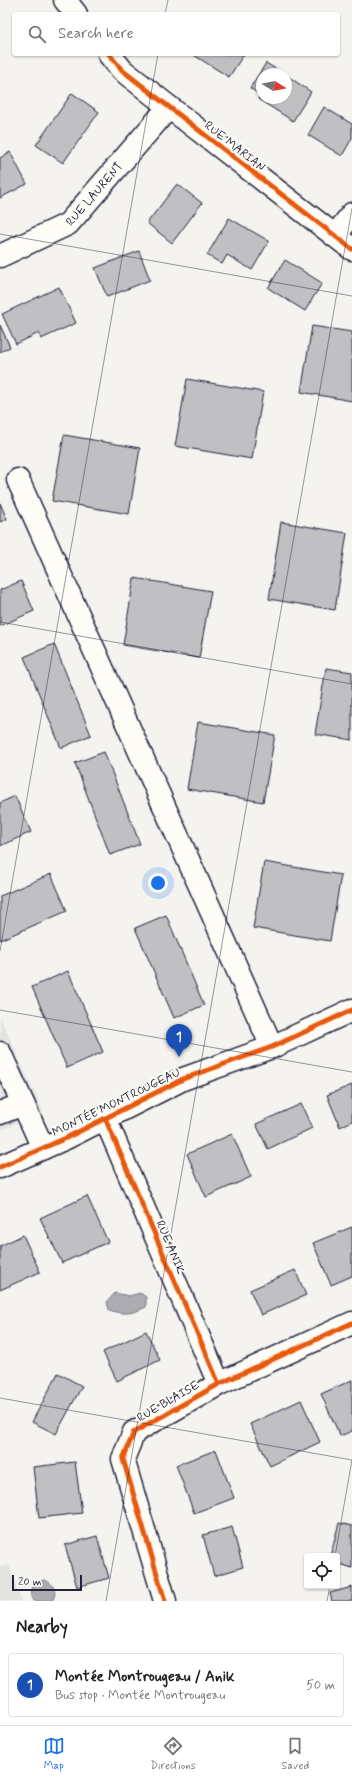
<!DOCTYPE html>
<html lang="en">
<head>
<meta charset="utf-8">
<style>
	:root { --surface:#fff; --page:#f2f2f2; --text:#202124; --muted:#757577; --line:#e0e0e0; --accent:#1a73e8 }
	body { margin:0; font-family:Mynerve,sans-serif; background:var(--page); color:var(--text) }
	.controls { position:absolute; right:12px; bottom:12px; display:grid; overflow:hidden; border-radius:4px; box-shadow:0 1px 3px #0004 }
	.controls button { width:36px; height:36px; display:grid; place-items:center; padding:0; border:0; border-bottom:1px solid var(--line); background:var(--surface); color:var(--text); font:20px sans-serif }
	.compass { position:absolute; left:256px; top:68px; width:36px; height:36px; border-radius:50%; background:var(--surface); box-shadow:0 1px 3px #0004; rotate:100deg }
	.scale { position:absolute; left:12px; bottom:10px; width:70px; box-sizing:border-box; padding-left:4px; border:2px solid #22223b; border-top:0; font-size:11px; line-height:14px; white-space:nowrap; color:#22223b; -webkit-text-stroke:3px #fdfcf7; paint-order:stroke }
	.you { position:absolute; left:158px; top:883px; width:14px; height:14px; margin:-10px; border:3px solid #fff; border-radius:50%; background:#1a73e8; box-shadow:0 0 0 6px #1a73e833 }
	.badge { display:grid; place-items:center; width:26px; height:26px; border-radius:50%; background:var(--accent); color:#fff; font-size:13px; font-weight:700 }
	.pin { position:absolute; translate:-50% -33px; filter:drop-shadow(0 1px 2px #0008) }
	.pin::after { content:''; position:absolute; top:21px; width:14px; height:12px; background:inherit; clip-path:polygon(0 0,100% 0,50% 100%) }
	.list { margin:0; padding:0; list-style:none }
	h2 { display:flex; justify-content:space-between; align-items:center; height:52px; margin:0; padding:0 16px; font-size:17px }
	h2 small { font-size:13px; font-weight:400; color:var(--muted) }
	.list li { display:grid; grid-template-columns:26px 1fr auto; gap:12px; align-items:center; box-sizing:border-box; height:64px; margin:0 8px 8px; padding:0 8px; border:1px solid var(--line); border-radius:4px }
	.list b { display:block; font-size:15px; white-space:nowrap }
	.list p { margin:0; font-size:13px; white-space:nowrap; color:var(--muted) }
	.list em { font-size:13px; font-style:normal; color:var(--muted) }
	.icon { flex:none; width:22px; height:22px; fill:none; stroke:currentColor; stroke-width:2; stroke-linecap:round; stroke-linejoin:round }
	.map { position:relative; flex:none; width:352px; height:1601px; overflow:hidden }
	.search { position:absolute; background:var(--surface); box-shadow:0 1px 3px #0004; left:12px; right:12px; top:12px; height:44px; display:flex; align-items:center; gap:10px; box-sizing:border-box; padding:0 14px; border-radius:4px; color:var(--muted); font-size:15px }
	.sheet { height:124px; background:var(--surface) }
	nav { display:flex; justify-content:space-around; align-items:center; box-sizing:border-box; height:56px; border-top:1px solid var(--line); background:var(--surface); font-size:11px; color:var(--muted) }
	nav a { display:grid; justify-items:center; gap:2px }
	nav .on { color:var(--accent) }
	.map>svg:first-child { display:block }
	.built { fill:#e4e3e2 }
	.water { fill:#acacb2; stroke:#757582 }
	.building { fill:#c0bfc2; stroke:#22223b }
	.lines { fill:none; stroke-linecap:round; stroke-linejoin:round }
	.minor-casing { stroke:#22223b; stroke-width:25 }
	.minor { stroke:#fdfcf7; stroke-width:22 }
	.cycleway-casing { stroke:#fdfcf7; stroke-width:8 }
	.cycleway { stroke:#e8590c; stroke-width:5 }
	.ticks { fill:none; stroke:#22223b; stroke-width:1; stroke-opacity:0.45 }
	.labels { text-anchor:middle; stroke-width:4; stroke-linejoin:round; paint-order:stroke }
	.street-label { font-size:12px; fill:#22223b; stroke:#fdfcf7 }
</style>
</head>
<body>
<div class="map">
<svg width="352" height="1601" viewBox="0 0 352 1601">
	<rect width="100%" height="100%" fill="#f4f3ef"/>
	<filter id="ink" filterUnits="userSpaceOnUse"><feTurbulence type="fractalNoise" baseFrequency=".025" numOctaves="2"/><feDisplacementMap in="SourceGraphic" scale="8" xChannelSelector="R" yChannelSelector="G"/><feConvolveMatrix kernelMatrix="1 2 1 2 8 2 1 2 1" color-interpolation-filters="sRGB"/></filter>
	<g filter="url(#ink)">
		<path class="built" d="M0 1017 43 1111 0 1131Z
			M9 1564 21 1601H0V1567Z"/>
		<path class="water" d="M115 1293 129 1296 140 1293 146 1297V1307C132 1314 123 1315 109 1310L107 1302Z
			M44 1580C54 1583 58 1592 52 1601H33C27 1591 32 1582 44 1580Z"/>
		<path class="building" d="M192 54H244L229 77Z
			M266 63 284 74H262V98H286V75L311 92 293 121 258 99 260 95 250 88Z
			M72 93 99 112 63 163 36 145Z
			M324 107 352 124V138L342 156 308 135Z
			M10 152 27 184 0 198V158Z
			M177 184 202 203 172 243 147 223Z
			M229 218 269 241 252 270 227 255 222 264 207 255Z
			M139 251 150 280 107 297 95 268Z
			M285 260 322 283 305 311 268 288Z
			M59 287 76 323 41 339 39 333 16 344 2 314Z
			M0 325 10 347 0 352Z
			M312 326 352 332V401L301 392Z
			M187 379 263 392 252 459 175 446Z
			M64 435 140 448 129 514 52 501Z
			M0 503 7 519 0 522Z
			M281 522 347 533 335 610 269 599Z
			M134 578 211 591 199 658 123 645Z
			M21 581 34 611 0 626V590Z
			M54 644 91 735 61 748 24 657Z
			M326 668 352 672V740L315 734Z
			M198 722 275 735 263 802 187 789Z
			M104 752 140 844 110 855 75 763Z
			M15 796 31 832 0 846V803Z
			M264 862 341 875 330 941 253 928Z
			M51 874 67 911 0 940V896Z
			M166 915 204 1005 174 1018 135 928Z
			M68 971 103 1052 67 1068 32 987Z
			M352 1085V1121L340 1127 327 1095Z
			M301 1104 312 1128 268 1149 256 1124Z
			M232 1134 251 1177 206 1197 187 1154Z
			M87 1196 108 1242 62 1263 40 1218Z
			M352 1227V1276L331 1285 313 1243Z
			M23 1235 40 1272 0 1290V1246Z
			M295 1270 306 1295 261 1315 250 1290Z
			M146 1331 160 1360 117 1381 103 1352Z
			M58 1373 82 1386 56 1434 32 1422Z
			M352 1380V1431L340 1436 321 1394Z
			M301 1400 320 1442 270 1466 250 1424Z
			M216 1450 234 1498 194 1513 176 1465Z
			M75 1462 82 1513 39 1518 33 1467Z
			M339 1523 352 1526V1568L337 1563V1556H330Z
			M232 1527 243 1567 214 1576 203 1535Z
			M97 1536 109 1578 77 1587 65 1545Z
			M352 1587V1601H332L330 1593Z"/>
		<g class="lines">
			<defs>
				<g id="minor">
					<path d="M65 0 76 14"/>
					<path d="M109 54 122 70 169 107 352 249"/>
					<path d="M335 236 352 214"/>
					<path id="s1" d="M0 256 68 224 169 107"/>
					<path d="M18 480 272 1047"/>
					<path d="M0 1053 43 1148"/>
					<path d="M0 1113 23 1104"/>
					<path d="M105 1118 219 1384"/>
					<path d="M0 1167 66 1138 183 1079 272 1047 352 1010"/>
					<path d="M165 1601 123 1459 134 1432 219 1384 352 1323"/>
				</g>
			</defs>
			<use href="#minor" class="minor-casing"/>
			<use href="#minor" class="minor"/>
			<defs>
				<path id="cycleway" d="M109 54 122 70 169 107 352 249
					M105 1118 219 1384
					M0 1167 66 1138 183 1079 272 1047 352 1010
					M165 1601 123 1459 134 1432 219 1384 352 1323"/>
			</defs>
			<use href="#cycleway" class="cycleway-casing"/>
			<use href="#cycleway" class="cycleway"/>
		</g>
	</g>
	<path class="ticks" d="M165 14 168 0M0 234 352 296M0 622 352 684M0 951 158 54M0 1010 352 1072M0 1398 352 1460M335 1556 352 1460M106 1601 352 208M327 1601 330 1586"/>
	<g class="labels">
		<g class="street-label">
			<text transform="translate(235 146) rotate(38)" y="4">RUE MARIAN</text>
			<text dy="4" stroke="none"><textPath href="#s1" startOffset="115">RUE LAURENT</textPath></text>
			<text transform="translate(116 1102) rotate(-26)" y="4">MONTÉE MONTROUGEAU</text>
			<text transform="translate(171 1247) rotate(67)" y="4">RUE ANIK</text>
			<text transform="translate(168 1401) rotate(-30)" y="4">RUE BLAISE</text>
		</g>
	</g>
</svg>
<div class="controls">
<button><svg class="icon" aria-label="locate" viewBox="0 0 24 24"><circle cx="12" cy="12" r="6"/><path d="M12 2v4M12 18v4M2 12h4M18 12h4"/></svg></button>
</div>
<svg class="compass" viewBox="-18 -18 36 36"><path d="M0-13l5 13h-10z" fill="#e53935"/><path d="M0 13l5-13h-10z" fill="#757577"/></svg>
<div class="scale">20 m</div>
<div class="you"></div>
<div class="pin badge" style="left:179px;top:1057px;background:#1a4fb4">1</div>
<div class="search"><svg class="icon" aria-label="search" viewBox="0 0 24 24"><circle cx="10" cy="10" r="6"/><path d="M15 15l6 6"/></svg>Search here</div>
</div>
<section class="sheet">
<h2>Nearby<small></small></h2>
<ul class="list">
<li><span class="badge" style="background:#1a4fb4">1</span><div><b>Montée Montrougeau / Anik</b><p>Bus stop · Montée Montrougeau</p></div><em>50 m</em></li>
</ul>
</section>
<nav>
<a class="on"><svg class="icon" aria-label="map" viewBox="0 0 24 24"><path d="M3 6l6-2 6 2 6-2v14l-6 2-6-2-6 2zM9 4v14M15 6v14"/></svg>Map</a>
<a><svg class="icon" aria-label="directions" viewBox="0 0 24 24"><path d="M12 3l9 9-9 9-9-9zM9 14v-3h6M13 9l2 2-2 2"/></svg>Directions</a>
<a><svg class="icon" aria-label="saved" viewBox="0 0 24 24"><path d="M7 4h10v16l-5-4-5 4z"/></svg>Saved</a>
</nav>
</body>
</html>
